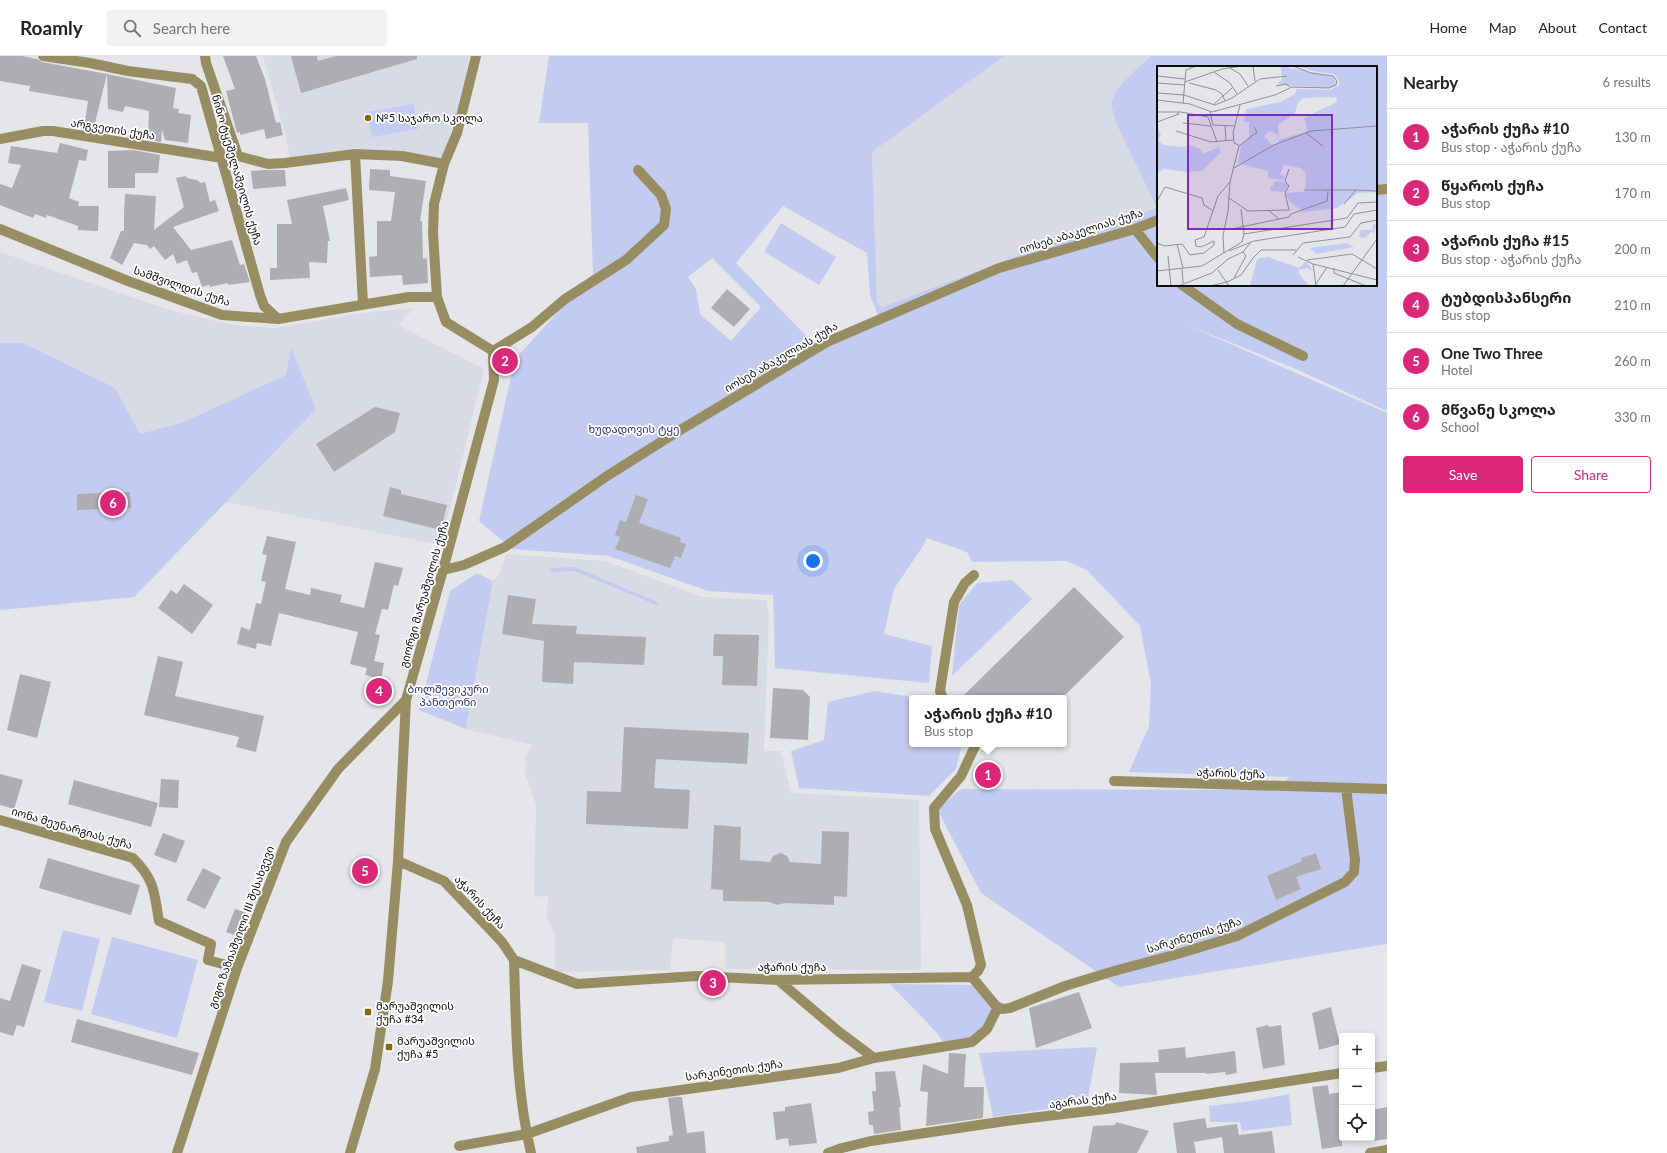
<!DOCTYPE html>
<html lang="en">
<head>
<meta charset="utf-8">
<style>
	:root { --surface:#fff; --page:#f2f2f2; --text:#222; --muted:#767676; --line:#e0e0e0; --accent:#db2777 }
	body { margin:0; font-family:Lato,"Noto Sans Georgian",sans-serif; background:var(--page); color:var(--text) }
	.controls { position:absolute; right:12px; bottom:12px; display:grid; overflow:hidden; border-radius:4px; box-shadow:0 2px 6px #0003 }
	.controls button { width:36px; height:36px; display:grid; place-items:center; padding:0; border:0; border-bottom:1px solid var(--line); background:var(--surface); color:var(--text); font:20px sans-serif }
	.you { position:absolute; left:813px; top:505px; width:14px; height:14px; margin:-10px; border:3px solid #fff; border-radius:50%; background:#1a73e8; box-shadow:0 0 0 6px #1a73e833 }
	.badge { display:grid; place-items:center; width:26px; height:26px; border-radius:50%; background:var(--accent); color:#fff; font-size:13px; font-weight:700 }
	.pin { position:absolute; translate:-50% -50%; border:2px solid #fff; box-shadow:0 1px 4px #0006 }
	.popup { position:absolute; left:909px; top:639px; width:158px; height:52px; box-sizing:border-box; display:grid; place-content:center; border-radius:4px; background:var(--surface); filter:drop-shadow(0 1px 3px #0005); font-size:13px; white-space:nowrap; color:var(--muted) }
	.popup b { font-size:15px; color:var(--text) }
	.popup::after { content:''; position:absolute; left:50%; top:100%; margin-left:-8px; border:8px solid transparent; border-top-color:var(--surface) }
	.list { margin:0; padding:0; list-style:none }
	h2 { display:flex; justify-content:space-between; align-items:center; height:52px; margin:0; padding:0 16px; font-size:17px }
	h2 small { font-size:13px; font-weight:400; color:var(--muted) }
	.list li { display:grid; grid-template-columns:26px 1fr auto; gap:12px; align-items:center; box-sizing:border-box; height:56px; padding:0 16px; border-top:1px solid var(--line) }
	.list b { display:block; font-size:15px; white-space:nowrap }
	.list p { margin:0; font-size:13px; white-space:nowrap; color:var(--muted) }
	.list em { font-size:13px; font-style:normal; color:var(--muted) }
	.actions { display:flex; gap:8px; padding:12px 16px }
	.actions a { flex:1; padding:9px 0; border:1px solid var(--accent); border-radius:4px; text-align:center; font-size:14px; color:var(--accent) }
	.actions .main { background:var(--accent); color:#fff }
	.icon { flex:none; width:22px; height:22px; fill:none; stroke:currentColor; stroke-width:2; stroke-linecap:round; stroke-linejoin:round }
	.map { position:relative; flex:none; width:1387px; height:1097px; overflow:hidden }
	header { display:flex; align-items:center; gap:24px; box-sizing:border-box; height:56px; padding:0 20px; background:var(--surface); border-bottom:1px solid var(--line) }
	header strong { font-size:19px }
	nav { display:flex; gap:22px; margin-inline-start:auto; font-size:14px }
	.search { width:280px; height:36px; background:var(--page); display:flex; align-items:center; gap:10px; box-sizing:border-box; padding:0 14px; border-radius:4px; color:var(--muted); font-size:15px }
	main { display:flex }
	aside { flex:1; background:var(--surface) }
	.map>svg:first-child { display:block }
	.built { fill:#d8dae5 }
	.green { fill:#c4cbf0; fill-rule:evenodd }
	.building { fill:#aeaeb2 }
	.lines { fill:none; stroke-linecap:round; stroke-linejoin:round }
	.minor { stroke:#988d62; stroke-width:10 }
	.poi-dot { fill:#806b05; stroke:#fff; stroke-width:1.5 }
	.labels { text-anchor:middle; stroke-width:3.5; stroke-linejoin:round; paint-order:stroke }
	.poi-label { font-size:11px; fill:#0b0c0d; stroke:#fff; text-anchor:start }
	.street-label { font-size:11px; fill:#0b0c0d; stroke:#fff }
	.park-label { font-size:11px; fill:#2c2f6d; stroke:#fff }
	.inset-road { fill:none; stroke:#8e8f91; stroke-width:1 }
	.view { fill:#7b2cbf; fill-opacity:0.15; stroke:#7b2cbf; stroke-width:2 }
	.inset-edge { fill:none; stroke:#0b0c0d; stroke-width:2 }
</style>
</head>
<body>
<header>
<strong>Roamly</strong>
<div class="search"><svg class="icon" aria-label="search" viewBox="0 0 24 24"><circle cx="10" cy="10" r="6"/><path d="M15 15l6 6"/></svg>Search here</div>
<nav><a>Home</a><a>Map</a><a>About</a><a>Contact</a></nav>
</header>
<main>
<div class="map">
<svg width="1387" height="1097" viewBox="0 0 1387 1097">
	<rect width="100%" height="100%" fill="#e5e6e9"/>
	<path class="built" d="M263 0H469L463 40 442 103 355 92 290 103 286 81Z
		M1004 0H1151L1119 32 1112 55 1117 69 1158 152 1035 193 882 251 877 247 872 96Z
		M0 196 170 254 233 269 274 272 361 257 414 252 398 269 484 313 441 489 226 446 134 541 0 554Z
		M506 498 605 505 703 541 766 544 769 559 764 695H781L791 737 919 744 921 914 725 913V886L673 882 670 914 555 916V880L547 860 548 841 534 840 536 749 525 717 526 701 532 689 466 673 493 525 500 518Z"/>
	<path class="green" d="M549 0H1004L872 96 877 247 882 251 1035 193 1157 152 1117 69C1114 61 1111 53 1112 45 1115 30 1140 11 1151 0H1387V355L1296 313 1185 268 1387 357V888L1119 931 981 837 937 753 961 733 1277 734 1289 721 1129 716 1149 670 1151 628 1140 570 1087 514 1066 505 972 506 967 496 927 482 923 490 894 533 884 578 932 590 929 627 775 612 773 539 708 535 609 500 512 493 479 465 515 303 593 218 588 67H539ZM1158 11H1376V229H1158ZM783 150 867 197 870 239 878 259 813 287 736 207ZM712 202 761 251 731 285 700 258 696 233 688 221Z
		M414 48 418 73 372 81 367 56Z
		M781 167 836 201 819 229 764 196Z
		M0 287H23L115 332 140 378 184 366 286 319 291 292 316 353 134 541 0 554Z
		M575 511 657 546 659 548 656 549 575 515 552 516 550 514 552 512Z
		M477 517 493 525 466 673 419 654 450 535Z
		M1012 524 1032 543 952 620 959 549 977 527Z
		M874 635 919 642H912V688H962L956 713 929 740 799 732 791 695 824 684 828 646Z
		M63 874 100 883 82 955 44 946Z
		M112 881 198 904 177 982 91 958Z
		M890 928 974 929 993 954C978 985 975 980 943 986L938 978Z
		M1097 991 1087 1047 993 1061 979 997Z
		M1289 1038 1292 1069 1242 1075 1240 1066H1210L1209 1050 1251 1045Z"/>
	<path class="building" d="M0 0H22L37 3 42 6 107 18 93 75 84 73 88 45 29 35 30 30 0 25Z
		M223 0H256L265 23 276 67 280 66 283 79 266 83 264 73 240 79V76L237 77 226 35 235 33Z
		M291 0H317L318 5 336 0H417V3L301 37Z
		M107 18 176 32 173 52 179 53 178 57 191 59 188 87 165 84 162 73 161 86 148 84 149 55 125 50 123 56 108 53Z
		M60 87 88 94 86 105 79 104 69 142 79 146 78 150H99L98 175 78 174V170L47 159 46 162 35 158 33 162 0 149V128L12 132 21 109 8 107 11 90 57 97Z
		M133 94 160 99 158 117H135V132H108V95Z
		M370 113 390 114V120L426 125 420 165H422L423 203 427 202 428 227 403 229 402 219 370 221 369 201 377 200V165H391L395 136 369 134Z
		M264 114H285L286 130 253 133 251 115Z
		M186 120 187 122 197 124 201 127 205 126 210 146 215 144 219 155 173 171 191 194 232 184 240 209 244 208 250 226 228 229V227L210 231 209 229 202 231 197 216 192 217 187 204 177 208 173 198 165 204 154 190 150 193 147 189 134 187 122 209 110 202 121 175H124V157L125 138 156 140 154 174 184 151 176 122Z
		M346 132 349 144 323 150 330 185H328L327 207 309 206 310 222 270 224V212H277V168H292L287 144Z
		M727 233 750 253 734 271 711 252Z
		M375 351 400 357 395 376 334 416 316 388Z
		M390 431 401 434V438L447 449 441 474 383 460Z
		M130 436 131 452 77 454V438Z
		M636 439 648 443 639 467 681 482 680 486 686 488 681 502 675 500 670 512 615 493 620 481 615 479 620 464 626 466Z
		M267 480 296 486 285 533 310 539 311 532 342 539 340 546 364 552 375 506 403 512 398 530 394 529 388 554 382 553 375 578 380 579 374 605 384 607 381 623 365 619 367 612 350 608 358 576 279 557 271 590 257 587 256 593 237 588 241 571 250 574 256 547 261 548 266 526 261 525 267 499 262 498Z
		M184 528 213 549 192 578 158 552 171 534 177 538Z
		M1074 531 1124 581 1062 642H961Z
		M508 539 536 543 532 568 577 570 576 578 646 581 644 609 574 606 573 628 542 626 544 585 502 578Z
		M714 578 759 579 757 630 722 629 723 600H713Z
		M158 600 183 606 175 640 264 660 256 696 236 691 239 681 144 659Z
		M20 618 51 626 37 682 7 674Z
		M773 632 803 634 810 641 808 684 770 682Z
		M624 671 749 677 747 708 656 703 654 732 690 734 688 773 586 768 587 735 621 736Z
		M0 718 23 724 14 753 0 749Z
		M161 723 179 724 178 752 159 751Z
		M74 724 158 747 151 771 68 748Z
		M714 769 741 771 740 804 770 806 773 800 781 797 787 800 790 806 821 808 822 775 849 776 847 841 834 840V849L785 847 777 849 770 846 723 845V834L711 833Z
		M163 777 185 785 176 807 154 799Z
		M1316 797 1321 813 1296 821 1301 833 1276 844 1267 820 1302 805 1301 802Z
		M48 802 140 829 131 859 39 832Z
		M203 812 221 821 205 853 186 844Z
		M235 853 247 857 238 880 226 876Z
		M22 908 41 914 24 971 17 969 13 980 0 976V942L10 945Z
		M1079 936 1092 972 1036 992 1029 952Z
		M1331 951 1340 988 1319 994 1312 957Z
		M77 963 199 997 192 1019 71 986Z
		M1268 969 1269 971 1281 969 1285 1009 1263 1013 1256 972Z
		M1185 991 1186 1002 1235 995 1237 1017 1226 1019 1225 1016 1206 1018V1017H1155L1157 1039 1119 1037 1120 1007 1159 1006 1158 994Z
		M949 997 966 998 964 1031H984L983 1062 926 1070 928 1036 920 1035 923 1008 948 1018Z
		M895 1015 901 1051H899L901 1074 874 1078 873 1069H869L868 1056 874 1055 872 1035H876L875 1016Z
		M1328 1029 1329 1038 1342 1036V1090L1322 1093 1312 1031Z
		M677 1041H682L687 1077 704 1075 706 1097H637L636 1091 669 1085V1080L673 1079 668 1042Z
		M811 1047 817 1087 789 1090 788 1082 776 1084 773 1056 785 1055V1051Z
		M1387 1051V1083L1372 1085V1054Z
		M1205 1062 1207 1072 1237 1068 1239 1079 1272 1075 1275 1097H1224L1222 1081 1194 1086 1196 1097H1177L1173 1067Z
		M1116 1066 1149 1075 1137 1097H1088L1093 1070 1115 1069Z"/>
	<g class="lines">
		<path class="minor" d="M43 0 90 7 128 15 192 23 201 30 260 239 264 250 278 263
			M205 0 206 7 238 100 268 108 285 107 355 98 402 100 444 108
			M476 0 457 77 444 108 434 148 433 177 437 241 446 266 493 295
			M0 83 43 75H53L222 102
			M355 98 363 248
			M1376 134 1387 133
			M0 173 128 225 222 259 278 263 409 241H437
			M1135 173 1158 202
			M1182 229 1237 268 1303 300
			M493 295 532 271 565 243 626 204 664 169 666 153 661 139 638 114
			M443 514 464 509 505 491 607 420 672 379 827 286 999 212 1135 173 1158 164
			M943 642 940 635 954 546 965 527 974 519
			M1114 725 1387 733
			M0 764 133 802C155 824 154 836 159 865L211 888 208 904 237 912
			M398 805 444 825 502 886 514 904 577 928 696 920 778 924 972 921 978 915 981 909 967 849 935 773 934 752 961 720 976 688
			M514 904C516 969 516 1034 531 1097
			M972 921 996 950 1002 953 1010 952 1065 930 1114 915 1174 899 1237 880 1345 826 1354 816 1355 804 1346 732
			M778 924 838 975 874 1002
			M1372 1012 1387 1010
			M459 1090 527 1078 631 1041 838 1012 874 1002 972 986 987 973 998 951
			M177 1097 237 912 286 786 338 713 406 644
			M350 1097 375 1013 388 925 398 805 406 644 443 514 494 324 493 295
			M828 1097 842 1092 871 1085 1006 1065 1114 1052 1342 1017
			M1370 1097 1387 1094"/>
	</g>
	<g class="poi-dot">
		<circle cx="368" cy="62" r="4"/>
		<rect x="364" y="952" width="8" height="8" rx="2"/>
		<rect x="385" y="987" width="8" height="8" rx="2"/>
	</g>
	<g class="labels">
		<g class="poi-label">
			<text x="376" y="66">№5 საჯარო სკოლა</text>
			<text x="376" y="954">მარუაშვილის<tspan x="376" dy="13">ქუჩა #34</tspan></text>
			<text x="397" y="989">მარუაშვილის<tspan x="397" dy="13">ქუჩა #5</tspan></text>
		</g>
		<g class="street-label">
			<text transform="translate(113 73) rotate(9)" y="4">არგვეთის ქუჩა</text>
			<text transform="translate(237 114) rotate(74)" y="4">ნინო ტყეშელაშვილის ქუჩა</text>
			<text transform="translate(1081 175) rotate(-17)" y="4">იოსებ აბაკელიას ქუჩა</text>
			<text transform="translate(182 230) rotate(19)" y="4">სამშვილდის ქუჩა</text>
			<text transform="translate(781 301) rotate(-30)" y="4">იოსებ აბაკელიას ქუჩა</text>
			<text transform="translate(424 538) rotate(-74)" y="4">გიორგი მარუაშვილის ქუჩა</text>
			<text transform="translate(1231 717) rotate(2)" y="4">აჭარის ქუჩა</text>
			<text transform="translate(72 772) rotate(16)" y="4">იონა მეუნარგიას ქუჩა</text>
			<text transform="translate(480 846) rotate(47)" y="4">აჭარის ქუჩა</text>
			<text transform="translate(241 871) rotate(-70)" y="4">გიგო ზაზიაშვილი III შესახვევი</text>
			<text transform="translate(1194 879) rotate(-17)" y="4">სარკინეთის ქუჩა</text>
			<text x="792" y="915">აჭარის ქუჩა</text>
			<text transform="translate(734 1014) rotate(-8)" y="4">სარკინეთის ქუჩა</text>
			<text transform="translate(1083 1044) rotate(-7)" y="4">აგარას ქუჩა</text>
		</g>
		<g class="park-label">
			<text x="634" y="377">ხუდადოვის ტყე</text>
			<text x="448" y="637">ბოლშევიკური<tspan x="448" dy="13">პანთეონი</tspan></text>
		</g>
	</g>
	<g transform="translate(1157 10)">
		<rect width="220" height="220" fill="#e5e6e9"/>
		<path d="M124 0 178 11 179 19 172 22 122 19 121 16 125 15ZM141 0H220V126L201 127 180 142 147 146 133 136 128 127 164 124 148 123 149 108 144 102 127 99 123 109 128 110 127 114 111 112V105L81 97 84 80 92 71V56H87L89 43 123 36 138 28 140 23 173 24 182 19V14L177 8 159 6ZM179 31 180 36 147 52 151 65 122 74 121 59 138 47 141 36 147 32ZM112 65 121 69 122 76 115 79 107 70ZM0 62 4 68 1 74 6 79 26 81 33 79 43 83 46 88 60 82 61 79 64 86 45 105 30 106 7 103 0 107ZM122 115 128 116 131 119 130 123 127 126 114 125 113 121 116 120 117 116ZM220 158 217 167 214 166 208 172 202 171 203 164H216L215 159ZM190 177 197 181 159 188 153 182ZM111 191 142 202 148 196 151 197 156 205 150 202 142 204V208L152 220H93L100 193Z" fill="#c4cbf0" fill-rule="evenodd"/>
		<path class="inset-road" d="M96 0 98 15M73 2 83 8 91 20M57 6 73 17 80 28M0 10 28 13M28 16 65 3 85 0M0 17 28 19M32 17 59 24 65 28 68 35M119 20 129 18 133 21M0 27 27 29 58 39 75 32 103 13 130 10M0 34 33 38 55 46 118 29 135 21 172 22 179 19 180 15 176 10 154 7 136 0M26 37 29 4 39 0M57 38 75 22M0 46H24L51 51 60 76M53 46 56 59 77 60M0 56 22 48 20 47M26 57 54 60M68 59 69 75M19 65 54 76 76 74M149 67 166 80M82 79 77 77 76 67 83 39M82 80 100 66 97 61M77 102 117 79 154 65 220 60M147 124H199M72 132 91 145 132 144 128 127 132 120 128 115 132 103M0 135 8 121 45 132 47 139 55 144M187 138 199 124 220 125M112 145 122 153M134 148 170 135 171 125M79 162 132 151 134 148M87 168 190 152 201 137 220 136M0 177 8 180 25 178 33 189 47 187 57 179V175L44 181 39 180 38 174 47 171 61 130 73 116M20 178 26 202M72 185 97 175 188 161 197 148 220 144M67 187 66 170 71 145 73 116 82 80M136 189 146 177 193 171 204 157 220 154M11 190 14 220M141 191 156 198 220 214M150 194 195 188 220 203M156 198 159 220M177 202V207L209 220M25 203 26 217M61 204 72 220M0 205 45 200 85 176 87 168 84 143M77 212 89 190 86 186M159 218 170 201M21 220 55 207 71 193 86 186 94 176M53 220 70 216 84 209 96 192 104 184H139M186 220 220 173"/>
		<path class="view" d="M31 49H175V163H31Z"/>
		<rect width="220" height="220" class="inset-edge"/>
	</g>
</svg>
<div class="controls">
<button>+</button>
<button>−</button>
<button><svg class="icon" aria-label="locate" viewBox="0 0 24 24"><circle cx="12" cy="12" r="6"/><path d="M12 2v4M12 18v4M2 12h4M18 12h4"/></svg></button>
</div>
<div class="you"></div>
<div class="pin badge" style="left:988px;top:719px">1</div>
<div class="popup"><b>აჭარის ქუჩა #10</b>Bus stop</div>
<div class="pin badge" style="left:505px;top:305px">2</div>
<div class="pin badge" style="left:713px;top:927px">3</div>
<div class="pin badge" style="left:379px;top:635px">4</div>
<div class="pin badge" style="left:365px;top:815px">5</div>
<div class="pin badge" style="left:113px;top:447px">6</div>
</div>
<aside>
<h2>Nearby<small>6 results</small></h2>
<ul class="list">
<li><span class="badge">1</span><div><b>აჭარის ქუჩა #10</b><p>Bus stop · აჭარის ქუჩა</p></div><em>130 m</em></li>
<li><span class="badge">2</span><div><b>წყაროს ქუჩა</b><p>Bus stop</p></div><em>170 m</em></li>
<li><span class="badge">3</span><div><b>აჭარის ქუჩა #15</b><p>Bus stop · აჭარის ქუჩა</p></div><em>200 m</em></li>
<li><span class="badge">4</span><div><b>ტუბდისპანსერი</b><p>Bus stop</p></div><em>210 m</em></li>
<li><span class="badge">5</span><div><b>One Two Three</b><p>Hotel</p></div><em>260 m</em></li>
<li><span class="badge">6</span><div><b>მწვანე სკოლა</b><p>School</p></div><em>330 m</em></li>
</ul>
<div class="actions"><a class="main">Save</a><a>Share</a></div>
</aside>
</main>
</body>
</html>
